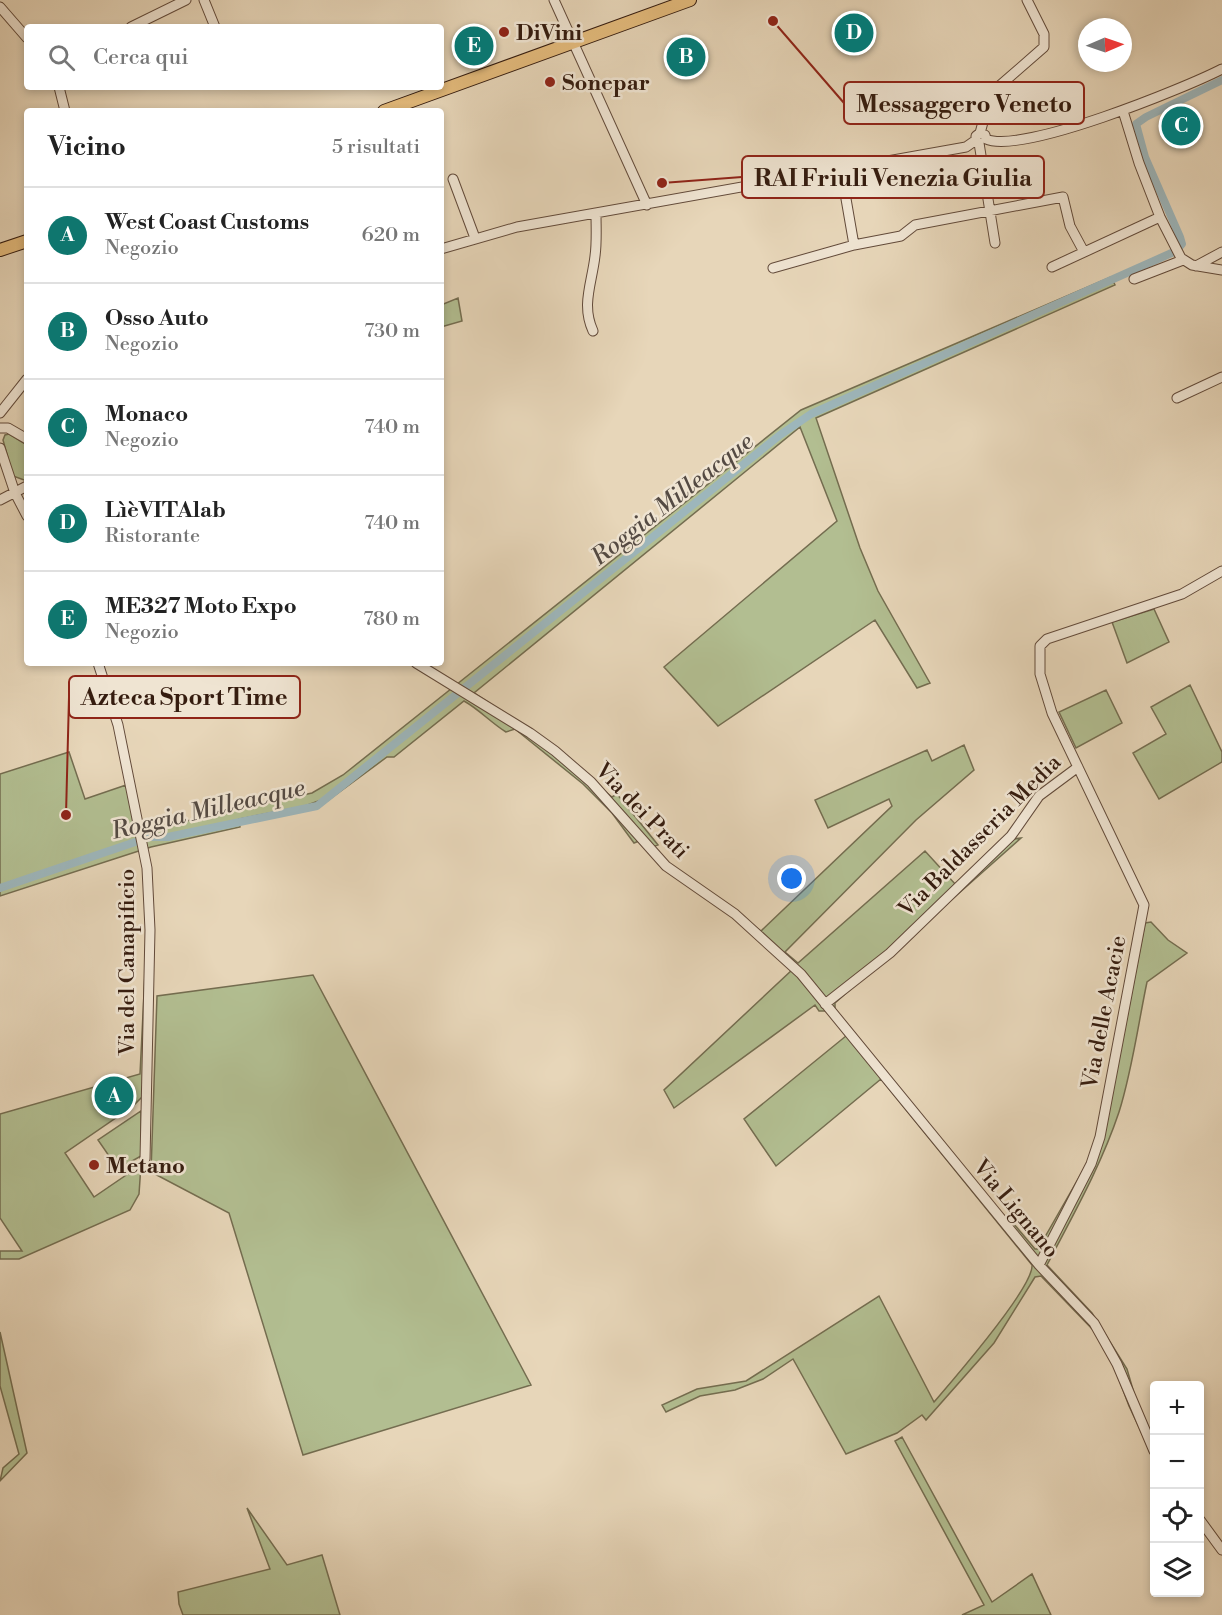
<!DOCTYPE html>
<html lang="it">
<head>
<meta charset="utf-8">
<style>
	:root { --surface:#fff; --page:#f6f6f6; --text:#222; --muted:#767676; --line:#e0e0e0; --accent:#0f766e }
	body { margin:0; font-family:"Libre Bodoni",serif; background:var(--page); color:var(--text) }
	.controls { position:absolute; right:18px; bottom:18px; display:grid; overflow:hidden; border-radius:6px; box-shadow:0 3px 9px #0003 }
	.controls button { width:54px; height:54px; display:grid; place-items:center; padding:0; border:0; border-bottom:2px solid var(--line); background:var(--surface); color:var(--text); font:30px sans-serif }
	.compass { position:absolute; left:1078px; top:18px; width:54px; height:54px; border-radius:50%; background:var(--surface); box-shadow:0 3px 9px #0003; rotate:88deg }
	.you { position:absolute; left:792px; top:879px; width:21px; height:21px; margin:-15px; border:4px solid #fff; border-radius:50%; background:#1a73e8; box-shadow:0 0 0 9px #1a73e833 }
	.badge { display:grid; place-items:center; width:39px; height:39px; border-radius:50%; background:var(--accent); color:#fff; font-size:20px; font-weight:700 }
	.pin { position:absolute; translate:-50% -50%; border:3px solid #fff; box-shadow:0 2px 6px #0006 }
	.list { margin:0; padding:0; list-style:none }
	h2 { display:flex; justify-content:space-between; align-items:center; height:78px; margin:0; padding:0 24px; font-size:26px }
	h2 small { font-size:20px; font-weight:400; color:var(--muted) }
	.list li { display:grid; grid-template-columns:39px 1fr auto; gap:18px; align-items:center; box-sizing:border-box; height:96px; padding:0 24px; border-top:2px solid var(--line) }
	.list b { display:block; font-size:22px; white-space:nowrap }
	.list p { margin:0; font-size:20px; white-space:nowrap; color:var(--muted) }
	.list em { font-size:20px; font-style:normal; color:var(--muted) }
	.icon { flex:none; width:33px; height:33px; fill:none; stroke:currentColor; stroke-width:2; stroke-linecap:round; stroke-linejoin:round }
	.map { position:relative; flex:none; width:1222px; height:1615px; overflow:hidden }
	.search { position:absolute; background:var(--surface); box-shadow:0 3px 9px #0003; left:24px; top:24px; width:420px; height:66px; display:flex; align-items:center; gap:15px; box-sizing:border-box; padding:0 21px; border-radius:6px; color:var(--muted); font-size:22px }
	.panel { position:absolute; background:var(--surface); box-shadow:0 3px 9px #0003; left:24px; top:108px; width:420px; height:558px; border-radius:6px }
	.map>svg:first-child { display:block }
	.green { fill:#b2be91; stroke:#746d50; stroke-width:1.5 }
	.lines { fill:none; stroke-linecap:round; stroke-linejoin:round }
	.canal { stroke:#9db6bb; stroke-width:8 }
	.minor-casing { stroke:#624a3a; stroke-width:11 }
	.major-casing { stroke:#351c0f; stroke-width:14 }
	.minor { stroke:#efe4d2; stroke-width:9 }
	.major { stroke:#e4bb7c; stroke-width:12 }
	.poi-dot { fill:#8f2418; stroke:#efe4d2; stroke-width:2 }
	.labels { text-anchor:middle; stroke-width:5; stroke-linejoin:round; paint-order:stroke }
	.poi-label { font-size:22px; font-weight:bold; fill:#351c0f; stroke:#efe4d2; text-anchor:start }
	.street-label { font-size:22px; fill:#351c0f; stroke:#efe4d2 }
	.water-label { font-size:24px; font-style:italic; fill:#544a43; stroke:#efe4d2 }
	.leader { fill:none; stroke:#8f2418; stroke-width:2 }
	.callout-dot { fill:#8f2418; stroke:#efe4d2; stroke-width:2 }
	.callout { fill:#efe4d2; stroke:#8f2418; stroke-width:2 }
	.callout-label { font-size:24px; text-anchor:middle; font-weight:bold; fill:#351c0f }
</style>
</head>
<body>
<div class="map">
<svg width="1222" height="1615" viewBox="0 0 1222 1615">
	<rect width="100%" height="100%" fill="#e7d6b9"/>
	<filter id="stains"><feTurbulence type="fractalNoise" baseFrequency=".00333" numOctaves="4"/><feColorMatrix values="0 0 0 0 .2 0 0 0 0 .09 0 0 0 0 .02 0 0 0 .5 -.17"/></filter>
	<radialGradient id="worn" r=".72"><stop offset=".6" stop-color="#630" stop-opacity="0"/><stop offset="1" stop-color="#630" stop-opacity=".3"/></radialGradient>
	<path class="green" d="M1111 277 1115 285 816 418 860 548 878 591 930 683 917 688 875 620 718 726 664 667 837 521 800 427 474 693 518 722 612 797 617 794 658 845 652 847 669 865 761 931 892 806 889 799 828 828 815 800 927 750 932 761 964 745 974 770 916 820 785 952 798 963 925 851 956 885 1005 840 1021 838 835 1003V1009L1003 1215 1008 1217 1035 1249H1038L1105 1132 1145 923 1151 922 1168 940 1187 953 1147 982C1138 1025 1132 1071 1119 1112 1101 1166 1073 1215 1047 1265L1092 1313 1127 1369 1136 1400 1154 1441V1459L1129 1406 1114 1366 1096 1333 1041 1276 1035 1277 994 1343 926 1420 922 1415 897 1433 846 1454 793 1359 763 1379 735 1390 700 1396 666 1412 662 1405 697 1389 746 1381 879 1296 934 1402C952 1381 1034 1287 1032 1265L881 1079 776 1166 744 1119 846 1036 827 1011H819L815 1005 674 1108 664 1090 793 969 729 912 661 866 639 841 634 843 612 813 583 784 515 729 506 732C490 722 480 710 464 701L394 757H387L323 804 321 800 305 806 239 819 240 827 151 847 0 896V774L69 752 85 799 126 785 136 832 312 793 343 775 801 410Z
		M458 298 462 321 441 327V305Z
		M9 434 27 445V479L24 480 13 476 3 440 5 435Z
		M1154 609 1169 642 1127 663 1112 622Z
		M1190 685 1222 752V762L1159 799 1133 753 1166 734 1151 707Z
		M1106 690 1122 723 1076 748 1059 712Z
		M146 953 143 1096 130 1109 115 1088 106 1094 120 1115 65 1153 94 1197 141 1165 139 1194 130 1210 19 1259H0V1251H22L0 1218V1114L140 1074Z
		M313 975 531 1385 303 1455 229 1213 151 1172 157 996Z
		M141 1111V1156L118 1169 98 1140Z
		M0 1332 27 1453 0 1481 3 1468 19 1454 0 1386Z
		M902 1437 992 1602 1032 1574 1051 1615H962L984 1605 895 1441Z
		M247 1508 287 1565 322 1555 340 1615H183L179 1604 178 1592 270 1569Z"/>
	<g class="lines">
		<path class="canal" d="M0 888 150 837H168L317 806 780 435 811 414 1176 251 1182 244 1180 237 1145 157 1136 124 1146 117 1222 80"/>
		<defs>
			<path id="minor" d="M204 0 215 27
				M554 0 647 205
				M0 7 27 38
				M131 27 186 0
				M59 87 65 111
				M1123 111 1139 163 1160 217 1181 258 1192 265 1222 270
				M980 133 988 104 997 88 1044 47V34L1027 0
				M979 143 995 243
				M841 170 854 245 901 236 915 225 1063 197 1070 226 1084 252
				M453 179 475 238
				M441 249 517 227 966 147 976 140V136L980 133 985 135 986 139C1021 155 1185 88 1222 69
				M1196 266 1222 252
				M1052 267 1160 217
				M773 268 854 245
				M1134 279 1183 260
				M593 331C581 305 592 283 595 256 597 242 596 228 596 213
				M1177 398 1222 377
				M0 413 27 379
				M0 428H8L27 439
				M0 448 15 493 27 516
				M0 500 27 486
				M98 663 118 725 147 868 150 930 145 1159
				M416 663 530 733 555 751 591 782 666 866 735 914 801 974 1039 1265 1094 1323 1117 1364 1154 1451
				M825 1004 890 953 1011 836 1039 796 1078 767
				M1039 1265 1091 1164 1100 1137 1144 905 1052 713 1040 674V646L1047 639 1182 594 1222 571
				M1200 1520 1222 1550"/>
			<path id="major" d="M384 111 690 0
				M0 250 27 241"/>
		</defs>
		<use href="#minor" class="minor-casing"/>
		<use href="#major" class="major-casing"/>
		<use href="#minor" class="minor"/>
		<use href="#major" class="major"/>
	</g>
	<g class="poi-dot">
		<circle cx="504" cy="32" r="6"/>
		<circle cx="550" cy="82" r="6"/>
		<circle cx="94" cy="1165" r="6"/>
	</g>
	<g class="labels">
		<g class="poi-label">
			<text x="516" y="40">DiVini</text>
			<text x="562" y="90">Sonepar</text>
			<text x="106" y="1173">Metano</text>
		</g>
		<g class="street-label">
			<text transform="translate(643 810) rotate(46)" y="8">Via dei Prati</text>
			<text transform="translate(979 835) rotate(-45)" y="8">Via Baldasseria Media</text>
			<text transform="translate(126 962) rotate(-90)" y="8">Via del Canapificio</text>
			<text transform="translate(1103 1012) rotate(-79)" y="8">Via delle Acacie</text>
			<text transform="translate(1017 1208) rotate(50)" y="8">Via Lignano</text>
		</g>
		<g class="water-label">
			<text transform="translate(672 499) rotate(-38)" y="8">Roggia Milleacque</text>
			<text transform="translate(208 809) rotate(-13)" y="8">Roggia Milleacque</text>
		</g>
	</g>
	<path class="leader" d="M773 21L844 103M662 183L742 177M66 815L69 697"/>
	<g class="callout-dot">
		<circle cx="773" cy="21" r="6"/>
		<circle cx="662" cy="183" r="6"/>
		<circle cx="66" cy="815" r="6"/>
	</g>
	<g class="callout">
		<rect x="844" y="82" width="240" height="42" rx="6"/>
		<rect x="742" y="156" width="302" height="42" rx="6"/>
		<rect x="69" y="676" width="231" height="42" rx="6"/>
	</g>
	<g class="callout-label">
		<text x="964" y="112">Messaggero Veneto</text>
		<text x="893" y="186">RAI Friuli Venezia Giulia</text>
		<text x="184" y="705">Azteca Sport Time</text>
	</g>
	<rect width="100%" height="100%" filter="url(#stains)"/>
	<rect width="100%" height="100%" fill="url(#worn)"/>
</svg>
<div class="controls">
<button>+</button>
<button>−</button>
<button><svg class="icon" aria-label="locate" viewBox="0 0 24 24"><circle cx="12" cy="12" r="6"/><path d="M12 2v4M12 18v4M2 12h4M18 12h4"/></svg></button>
<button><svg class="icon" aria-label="layers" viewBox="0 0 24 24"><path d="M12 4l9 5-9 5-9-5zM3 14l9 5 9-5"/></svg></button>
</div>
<svg class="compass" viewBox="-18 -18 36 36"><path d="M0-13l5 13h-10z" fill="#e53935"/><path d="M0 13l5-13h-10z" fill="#767676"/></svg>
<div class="you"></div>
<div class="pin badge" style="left:114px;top:1096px">A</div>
<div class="pin badge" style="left:686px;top:57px">B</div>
<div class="pin badge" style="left:1181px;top:126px">C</div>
<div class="pin badge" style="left:854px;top:33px">D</div>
<div class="pin badge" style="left:474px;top:46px">E</div>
<div class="search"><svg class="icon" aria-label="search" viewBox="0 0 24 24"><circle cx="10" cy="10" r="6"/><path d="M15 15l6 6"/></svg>Cerca qui</div>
<section class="panel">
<h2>Vicino<small>5 risultati</small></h2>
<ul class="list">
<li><span class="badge">A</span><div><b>West Coast Customs</b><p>Negozio</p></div><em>620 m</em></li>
<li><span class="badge">B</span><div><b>Osso Auto</b><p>Negozio</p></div><em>730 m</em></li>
<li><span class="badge">C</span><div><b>Monaco</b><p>Negozio</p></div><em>740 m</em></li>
<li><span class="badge">D</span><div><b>LìèVITAlab</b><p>Ristorante</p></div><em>740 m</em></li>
<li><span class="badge">E</span><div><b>ME327 Moto Expo</b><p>Negozio</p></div><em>780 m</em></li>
</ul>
</section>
</div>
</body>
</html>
